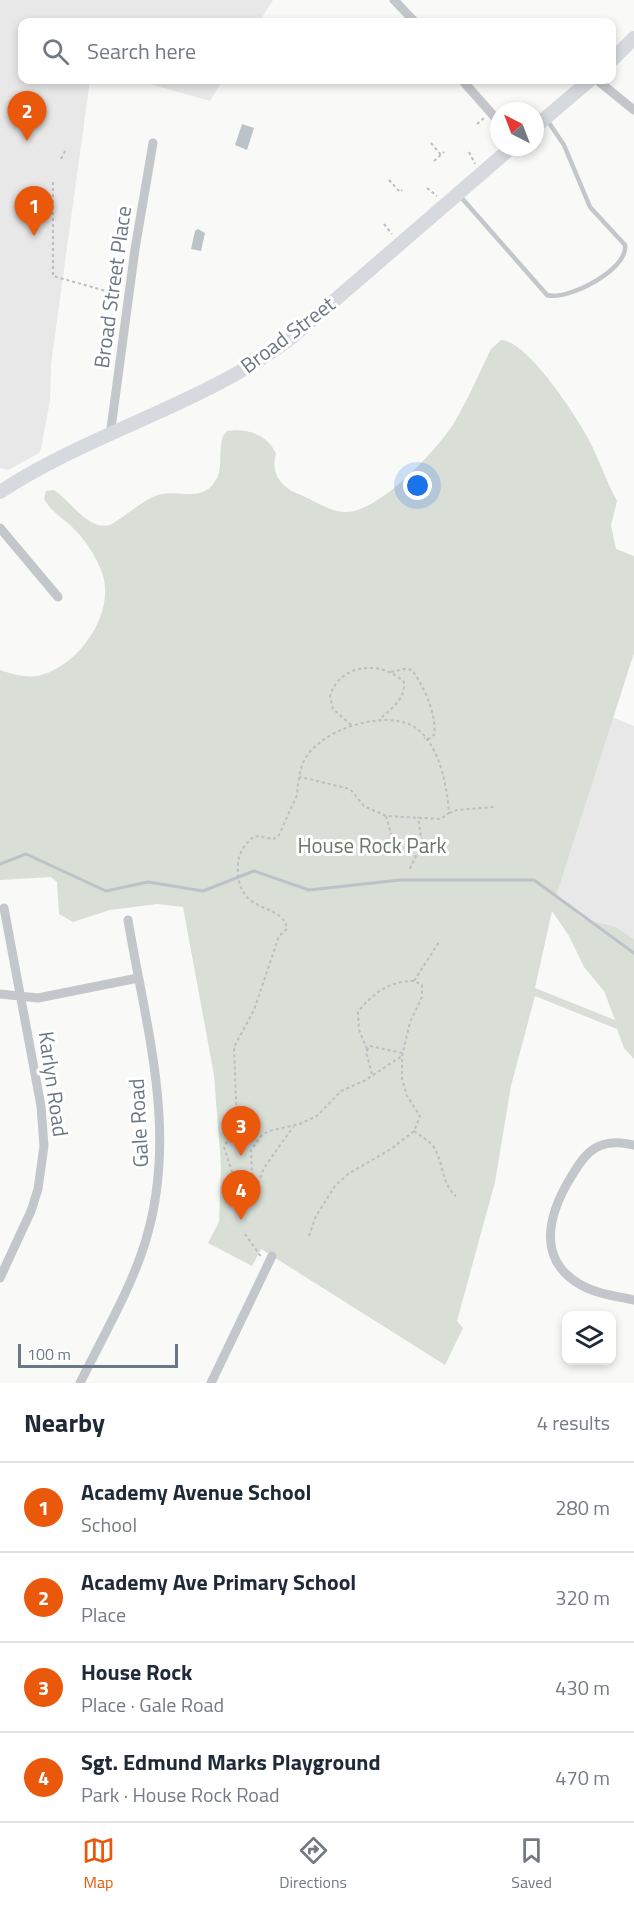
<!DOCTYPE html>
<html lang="en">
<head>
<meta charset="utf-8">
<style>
	:root { --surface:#fff; --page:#f2f2f3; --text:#1f2937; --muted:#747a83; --line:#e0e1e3; --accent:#ea580c }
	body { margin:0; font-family:"Titillium Web",sans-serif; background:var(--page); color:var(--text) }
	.controls { position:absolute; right:18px; bottom:18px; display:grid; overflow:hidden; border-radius:12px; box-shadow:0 3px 9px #0003 }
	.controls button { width:54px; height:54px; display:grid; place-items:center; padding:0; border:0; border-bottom:2px solid var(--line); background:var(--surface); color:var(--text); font:30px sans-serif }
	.compass { position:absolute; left:490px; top:102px; width:54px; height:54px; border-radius:50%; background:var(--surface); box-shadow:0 3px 9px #0003; rotate:318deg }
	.scale { position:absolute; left:18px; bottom:15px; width:160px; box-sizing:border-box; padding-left:6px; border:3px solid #6c7785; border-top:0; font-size:16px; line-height:21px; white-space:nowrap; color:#6c7785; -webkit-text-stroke:4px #fff; paint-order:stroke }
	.you { position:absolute; left:418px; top:486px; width:21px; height:21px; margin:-15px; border:4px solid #fff; border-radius:50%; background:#1a73e8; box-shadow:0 0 0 9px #1a73e833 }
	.badge { display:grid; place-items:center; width:39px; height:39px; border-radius:50%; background:var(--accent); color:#fff; font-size:20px; font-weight:700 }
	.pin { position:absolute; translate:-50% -50px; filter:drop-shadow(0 2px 3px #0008) }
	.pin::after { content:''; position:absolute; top:32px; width:21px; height:18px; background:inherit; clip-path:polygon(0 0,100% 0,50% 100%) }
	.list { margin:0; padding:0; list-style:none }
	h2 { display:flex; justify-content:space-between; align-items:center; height:78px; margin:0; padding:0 24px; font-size:26px }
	h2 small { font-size:20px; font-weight:400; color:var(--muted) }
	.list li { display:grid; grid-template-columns:39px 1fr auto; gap:18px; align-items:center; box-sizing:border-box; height:90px; padding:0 24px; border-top:2px solid var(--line) }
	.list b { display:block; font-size:22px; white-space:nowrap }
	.list p { margin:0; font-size:20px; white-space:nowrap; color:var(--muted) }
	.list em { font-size:20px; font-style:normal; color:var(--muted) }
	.icon { flex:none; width:33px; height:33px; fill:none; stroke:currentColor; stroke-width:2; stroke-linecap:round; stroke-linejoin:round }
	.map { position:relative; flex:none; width:634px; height:1383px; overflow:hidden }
	.search { position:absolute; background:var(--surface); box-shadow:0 3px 9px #0003; left:18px; right:18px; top:18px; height:66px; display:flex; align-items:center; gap:15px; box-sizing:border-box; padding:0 21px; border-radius:12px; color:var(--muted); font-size:22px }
	.sheet { height:438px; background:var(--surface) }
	nav { display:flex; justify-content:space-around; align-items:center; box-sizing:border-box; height:84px; border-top:2px solid var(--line); background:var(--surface); font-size:16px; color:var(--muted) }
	nav a { display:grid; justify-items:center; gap:3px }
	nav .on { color:var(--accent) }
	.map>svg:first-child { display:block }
	.built { fill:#e7e8e7 }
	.green { fill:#d9ded7; fill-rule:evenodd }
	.water { fill:#bbc3c9 }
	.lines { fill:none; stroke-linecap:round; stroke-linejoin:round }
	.stream { stroke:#bbc3c9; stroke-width:3 }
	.path { stroke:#bbbdc0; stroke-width:2; stroke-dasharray:3 3; stroke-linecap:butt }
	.lane { stroke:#c3c6ca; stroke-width:4.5 }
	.street { stroke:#c3c6ca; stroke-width:9 }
	.secondary { stroke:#d6d9dd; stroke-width:14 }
	.labels { text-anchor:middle; stroke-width:6; stroke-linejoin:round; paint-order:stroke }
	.street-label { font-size:21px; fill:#6c7785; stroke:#fff }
	.park-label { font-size:21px; fill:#677866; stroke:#fff }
</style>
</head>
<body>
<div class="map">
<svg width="634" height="1383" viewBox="0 0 634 1383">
	<rect width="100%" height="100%" fill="#f9f9f7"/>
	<path class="built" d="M0 0H273L259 22H22V80H90L51 364 50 401 41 448 39 453 8 470 0 468Z
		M136 80H223L210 101Z
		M612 717 634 726V955L552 908Z"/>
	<path class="green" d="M501 340C527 340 576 416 588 438 599 459 606 481 617 501L611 525 616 549 634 556V653L556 896 583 919 615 927 634 939V1059L624 1048 617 1029 535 996 511 1086 495 1182 457 1321 463 1328 445 1365 261 1249 252 1266 208 1243 219 1222 221 1165 214 1075 183 907 157 904 110 910 73 922 59 914 57 882 51 877 0 880V670C12 674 28 679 41 675 80 665 118 610 101 570 96 557 86 541 76 531 66 520 52 513 44 499L46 491 54 490C71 501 88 531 110 525 126 516 141 501 158 495 179 488 203 505 217 478 223 465 218 450 223 436L227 431C246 428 268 434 276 454 271 471 278 485 296 493 312 499 331 513 347 512 380 511 437 450 454 423 468 399 479 374 491 349ZM552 911 569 936 584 967 604 991 615 1020 535 988Z"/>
	<path class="water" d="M242 124 254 128 247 150 235 145Z
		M198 229 205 233 201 251 191 249 195 231Z"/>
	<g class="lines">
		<path class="stream" d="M0 864 26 854 106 891 148 882 203 891 254 871 309 890 400 880H534L634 953"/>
		<path class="path" d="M477 124 484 118
			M431 143 441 155
			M469 152 475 164
			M61 159 66 149
			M434 161 444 152
			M389 180 400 192 402 190
			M53 182V276L120 295
			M427 188 437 196
			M384 224 392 234
			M391 672 404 669 412 670C424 687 437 714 434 735L429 739 424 738
			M351 725 333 709 330 696C340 663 382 660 404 682 406 698 391 710 379 719
			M449 813 457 810 494 807
			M386 816 392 837
			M410 869 422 842 418 817
			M367 1049 359 1030 358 1012C373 993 389 981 414 981
			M372 1074 366 1052 370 1046 402 1053
			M414 1131C422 1137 432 1142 436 1151 443 1165 443 1186 456 1196
			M236 1184 224 1147 237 1124 234 1047 254 1010 279 936 287 929C282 899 235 919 238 863 239 852 246 842 255 836L273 839 278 837 297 795C298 785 299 772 303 763 316 731 382 709 413 726 439 742 447 785 449 813L441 819 386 816 364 806 350 789 300 777
			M246 1187 252 1173 251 1150 262 1135 269 1131 300 1124 317 1116 341 1091 364 1081 402 1056
			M256 1189 264 1168 293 1127
			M245 1234 262 1258
			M309 1236 316 1216 335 1186 348 1174 391 1149 414 1131 420 1116 407 1096 402 1079V1056L410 1022 422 997V985L414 981 439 942"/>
		<path class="lane" d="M460 196 547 295C568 301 629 269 625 245L590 207 564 145 547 120"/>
		<path class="street" d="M394 0 415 22
			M462 80 499 122
			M597 80 634 110
			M110 436 135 249 153 143
			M0 528 58 597
			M0 994 38 998 138 978
			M634 1145C623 1143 613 1141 602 1145 587 1150 579 1164 571 1177 549 1213 535 1259 581 1285 597 1294 616 1296 634 1300
			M0 1278 31 1211 38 1189 44 1146 41 1106 4 908
			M80 1383C102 1338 130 1291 145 1243 179 1134 146 1028 128 920
			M211 1383 272 1256"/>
		<path class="secondary" d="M612 60 634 38
			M535 127 590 80
			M0 492C91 432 203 405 291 338L512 147"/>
	</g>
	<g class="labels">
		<g class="street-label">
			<text transform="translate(113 287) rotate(-82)" y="7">Broad Street Place</text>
			<text transform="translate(288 335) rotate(-37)" y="7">Broad Street</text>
			<text transform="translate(53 1084) rotate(82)" y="7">Karlyn Road</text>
			<text transform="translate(139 1123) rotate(-93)" y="7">Gale Road</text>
		</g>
		<g class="park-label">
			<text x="372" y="853">House Rock Park</text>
		</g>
	</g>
</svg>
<div class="controls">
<button><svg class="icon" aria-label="layers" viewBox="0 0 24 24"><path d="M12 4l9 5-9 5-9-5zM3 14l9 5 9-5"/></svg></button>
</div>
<svg class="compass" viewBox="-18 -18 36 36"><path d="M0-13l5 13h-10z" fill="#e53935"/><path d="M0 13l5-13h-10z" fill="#747a83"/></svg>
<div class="scale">100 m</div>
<div class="you"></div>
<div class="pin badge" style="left:34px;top:236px">1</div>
<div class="pin badge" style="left:27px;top:141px">2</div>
<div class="pin badge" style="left:241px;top:1156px">3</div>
<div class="pin badge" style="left:241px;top:1220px">4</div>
<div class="search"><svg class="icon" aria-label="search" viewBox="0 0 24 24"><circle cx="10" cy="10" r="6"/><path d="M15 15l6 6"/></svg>Search here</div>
</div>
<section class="sheet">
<h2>Nearby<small>4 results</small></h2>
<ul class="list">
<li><span class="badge">1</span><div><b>Academy Avenue School</b><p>School</p></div><em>280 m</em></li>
<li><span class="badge">2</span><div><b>Academy Ave Primary School</b><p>Place</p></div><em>320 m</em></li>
<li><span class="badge">3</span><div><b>House Rock</b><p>Place · Gale Road</p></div><em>430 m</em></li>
<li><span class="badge">4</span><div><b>Sgt. Edmund Marks Playground</b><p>Park · House Rock Road</p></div><em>470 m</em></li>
</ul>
</section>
<nav>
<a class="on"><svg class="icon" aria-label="map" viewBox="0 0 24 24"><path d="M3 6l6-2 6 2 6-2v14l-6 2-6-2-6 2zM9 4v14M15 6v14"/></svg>Map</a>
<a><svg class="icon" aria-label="directions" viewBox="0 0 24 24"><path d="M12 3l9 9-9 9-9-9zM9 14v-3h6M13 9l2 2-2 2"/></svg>Directions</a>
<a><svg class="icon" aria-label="saved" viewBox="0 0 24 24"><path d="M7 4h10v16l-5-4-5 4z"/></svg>Saved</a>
</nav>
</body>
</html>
